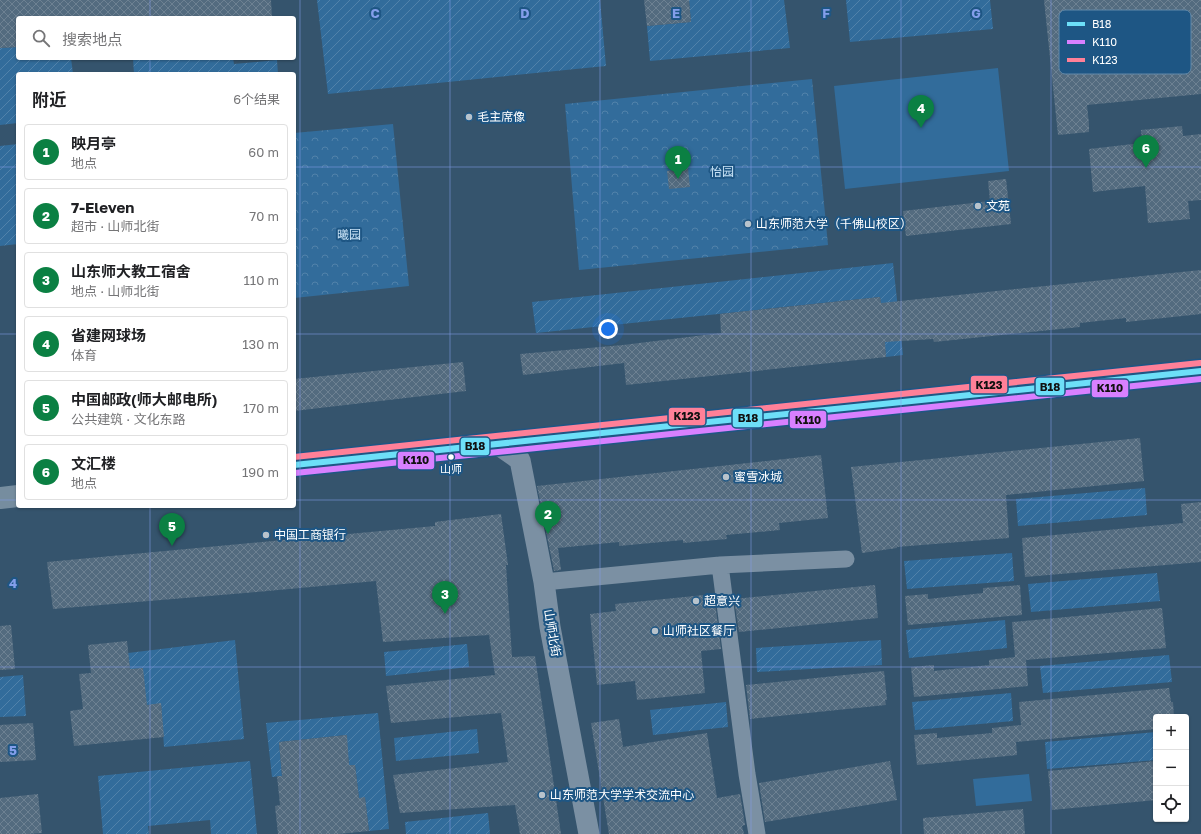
<!DOCTYPE html>
<html lang="zh">
<head>
<meta charset="utf-8">
<style>
	:root { --surface:#fff; --page:#f2f2f2; --text:#202124; --muted:#757577; --line:#e0e0e0; --accent:#0b8043 }
	body { margin:0; font-family:"Golos Text","Noto Sans SC",sans-serif; background:var(--page); color:var(--text) }
	.controls { position:absolute; right:12px; bottom:12px; display:grid; overflow:hidden; border-radius:4px; box-shadow:0 1px 3px #0004 }
	.controls button { width:36px; height:36px; display:grid; place-items:center; padding:0; border:0; border-bottom:1px solid var(--line); background:var(--surface); color:var(--text); font:20px sans-serif }
	.you { position:absolute; left:608px; top:329px; width:14px; height:14px; margin:-10px; border:3px solid #fff; border-radius:50%; background:#1a73e8; box-shadow:0 0 0 6px #1a73e833 }
	.badge { display:grid; place-items:center; width:26px; height:26px; border-radius:50%; background:var(--accent); color:#fff; font-size:13px; font-weight:700 }
	.pin { position:absolute; translate:-50% -33px; filter:drop-shadow(0 1px 2px #0008) }
	.pin::after { content:''; position:absolute; top:21px; width:14px; height:12px; background:inherit; clip-path:polygon(0 0,100% 0,50% 100%) }
	.list { margin:0; padding:0; list-style:none }
	h2 { display:flex; justify-content:space-between; align-items:center; height:52px; margin:0; padding:0 16px; font-size:17px }
	h2 small { font-size:13px; font-weight:400; color:var(--muted) }
	.list li { display:grid; grid-template-columns:26px 1fr auto; gap:12px; align-items:center; box-sizing:border-box; height:56px; margin:0 8px 8px; padding:0 8px; border:1px solid var(--line); border-radius:4px }
	.list b { display:block; font-size:15px; white-space:nowrap }
	.list p { margin:0; font-size:13px; white-space:nowrap; color:var(--muted) }
	.list em { font-size:13px; font-style:normal; color:var(--muted) }
	.icon { flex:none; width:22px; height:22px; fill:none; stroke:currentColor; stroke-width:2; stroke-linecap:round; stroke-linejoin:round }
	.map { position:relative; flex:none; width:1201px; height:834px; overflow:hidden }
	.search { position:absolute; background:var(--surface); box-shadow:0 1px 3px #0004; left:16px; top:16px; width:280px; height:44px; display:flex; align-items:center; gap:10px; box-sizing:border-box; padding:0 14px; border-radius:4px; color:var(--muted); font-size:15px }
	.panel { position:absolute; background:var(--surface); box-shadow:0 1px 3px #0004; left:16px; top:72px; width:280px; height:436px; border-radius:4px }
	.map>svg:first-child { display:block }
	.forest { fill:url(#forest-crowns) }
	.garden { fill:url(#garden-furrows) }
	.pitch { fill:#326c9b }
	.building { fill:url(#building-cross-hatch) }
	.lines { fill:none; stroke-linecap:round; stroke-linejoin:round }
	.minor { stroke:#7b90a3; stroke-width:17 }
	.tertiary { stroke:#7b90a3; stroke-width:21 }
	.secondary { stroke:#768d9f; stroke-width:22 }
	.bus-1-casing { stroke:#1e5684; stroke-width:9 }
	.bus-2-casing { stroke:#1e5684; stroke-width:9 }
	.bus-3-casing { stroke:#1e5684; stroke-width:9 }
	.bus-1 { stroke:#6ddff8; stroke-width:6 }
	.bus-2 { stroke:#d880ff; stroke-width:6 }
	.bus-3 { stroke:#ff8098; stroke-width:6 }
	.grid { fill:none; stroke:#839eea; stroke-width:1; stroke-opacity:0.55 }
	.poi-dot { fill:#b8c3cc; stroke:#1e5684; stroke-width:1.5 }
	.bus-dot { fill:#fff; stroke:#1e5684; stroke-width:1.5 }
	.labels { text-anchor:middle; stroke-width:4; stroke-linejoin:round; paint-order:stroke }
	.bus-label { font-size:11px; fill:#fff; stroke:#1e5684 }
	.poi-label { font-size:12px; fill:#fff; stroke:#1e5684; text-anchor:start }
	.park-label { font-size:12px; fill:#cae4f7; stroke:#1e5684 }
	.street-label { font-size:12px; fill:#fff; stroke:#1e5684 }
	.key { fill:#1e5684; stroke:#6289a9; stroke-width:1 }
	.key-label { font-size:11px; fill:#fff }
	.grid-label { font-size:13px; text-anchor:middle; font-weight:bold; fill:#839eea; stroke:#1e5684; stroke-width:4; stroke-linejoin:round; paint-order:stroke }
	.line-badge { stroke:#1e5684; stroke-width:1.5 }
	.pale-badge-label { font-size:11px; text-anchor:middle; font-weight:bold; fill:#111 }
</style>
</head>
<body>
<div class="map">
<svg width="1201" height="834" viewBox="0 0 1201 834">
	<defs>
		<pattern id="forest-crowns" width="20" height="18" patternUnits="userSpaceOnUse"><rect width="20" height="18" fill="#326c9b"/><path d="M2 6a3 3 0 1 1 6 0M12 15a3 3 0 1 1 6 0" fill="none" stroke="#5182aa"/></pattern>
		<pattern id="garden-furrows" width="10" height="10" patternUnits="userSpaceOnUse"><rect width="10" height="10" fill="#326c9b"/><path d="M-1 1l2-2M0 10L10 0M9 11l2-2" fill="none" stroke="#5182aa"/></pattern>
		<pattern id="building-cross-hatch" width="8" height="8" patternUnits="userSpaceOnUse"><rect width="8" height="8" fill="#536b7f"/><path d="M0 0l8 8M0 8l8-8" fill="none" stroke="#6d8192"/></pattern>
	</defs>
	<rect width="100%" height="100%" fill="#35546d"/>
	<path class="forest" d="M812 79 828 245 579 270 565 104Z
		M393 124 409 286 294 298V133Z"/>
	<path class="garden" d="M317 0H600L606 66 328 94Z
		M689 0H784L790 48 650 61 647 26 691 22Z
		M846 0H990L993 29 850 42Z
		M18 47V58H71L73 74H18V123L0 125V48Z
		M133 58H233L234 64 277 60 278 74H134Z
		M18 144V244L0 246V146Z
		M893 263 903 355 886 357 880 297 536 333 532 302Z
		M1145 488 1147 515 1018 526 1016 499Z
		M1012 553 1014 581 907 589 904 561Z
		M1157 573 1160 601 1031 612 1028 584Z
		M1005 620 1007 648 909 658 906 630Z
		M235 640 244 739 164 747 161 704 147 705 130 669 128 653Z
		M881 640 882 665 757 672 756 648Z
		M467 644 469 667 386 676 384 652Z
		M1169 655 1172 682 1043 693 1040 666Z
		M23 675 26 716 0 717V677Z
		M1011 693 1013 721 915 730 912 702Z
		M726 702 728 727 653 735 650 710Z
		M378 713 389 829 369 831 365 798H359L355 765H349L346 735 279 742 282 776 272 777 266 723Z
		M477 729 479 753 396 761 394 738Z
		M1156 732V760L1047 769 1045 742Z
		M250 761 257 834H211L210 820 148 826 149 834H103L98 776Z
		M488 813 490 834H406L405 822Z"/>
	<path class="pitch" d="M998 68 1009 171 845 189 834 86Z
		M1029 774 1032 801 976 806 973 779Z"/>
	<path class="building" d="M0 0H271L272 18H18V47L0 48Z
		M644 0H689L691 22 647 26Z
		M1044 0H1201V94L1087 105 1089 124V132L1058 135Z
		M1182 126 1183 136 1201 134V200L1188 201 1190 219 1148 223 1145 186 1093 192 1089 149 1142 143 1141 130Z
		M688 168 690 187 669 189 667 171Z
		M1006 179 1011 224 906 236 903 211 990 201 988 181Z
		M1201 270V314L1126 322V318L1080 323V327L934 342 933 339 885 342 886 357 626 385 624 363 523 375 520 354 623 345 721 333 720 314 880 297 881 303Z
		M463 362 466 391 294 411V379Z
		M1140 438 1144 481 1006 495 1009 538 897 547V548L862 553 851 467Z
		M821 455 828 518 779 523 780 530 726 535 727 539 683 543V540L619 546V542L558 548 561 570 554 571 537 486Z
		M1201 502V562L1025 577 1022 538 1183 523 1181 504Z
		M501 514 508 565H506L512 657 535 656 561 834H520L515 805 400 813 393 775 508 762 501 713 391 723 386 686 495 675 489 635 383 642 376 581 245 593 53 609 47 562 435 526V522Z
		M875 585 878 618 739 632 734 599Z
		M1020 585 1022 615 908 625 905 596 928 594V599L983 593V588Z
		M714 594 721 649 701 651 705 693 637 700 635 681 597 685 590 614 616 611 615 604Z
		M1162 608 1166 648 1026 660 1028 686 914 697 911 667 934 665V671L989 665V660L1015 657 1012 622Z
		M11 625 15 669 0 670V626Z
		M127 641 130 669 143 668 147 705 161 703 164 737 74 746 70 711 83 709 79 674 91 673 88 645Z
		M884 671 887 700H885L886 705 750 719 746 685Z
		M1169 688 1171 702H1173L1174 717H1156V729L1016 742 1017 755 917 765 914 735 937 733V738L992 733V728L1021 725 1019 702Z
		M619 719 623 747 707 733 717 798 740 794 745 825 742 826 744 834H609L591 723Z
		M33 723 36 760 0 762V725Z
		M347 735 349 765H355L359 798 365 797 369 831 338 834H278L275 806 280 805 277 776H282L279 742Z
		M890 761 897 800 765 822 759 783Z
		M1156 761V800L1052 810 1048 771Z
		M38 794 42 833 28 834H0V798Z
		M1023 809 1025 834H924L923 818Z"/>
	<g class="lines">
		<path class="minor" d="M720 565 747 774 757 834
			M544 582 720 565 846 559"/>
		<path class="tertiary" d="M497 444 520 460 544 582 550 627 589 834"/>
		<path class="secondary" d="M294 465 1201 371
			M0 498 18 496"/>
		<defs>
			<path id="bus-1" d="M294 465 1201 371"/>
			<path id="bus-2" d="M295 473 1201 379"/>
			<path id="bus-3" d="M294 457 1200 363"/>
		</defs>
		<use href="#bus-1" class="bus-1-casing"/>
		<use href="#bus-2" class="bus-2-casing"/>
		<use href="#bus-3" class="bus-3-casing"/>
		<use href="#bus-1" class="bus-1"/>
		<use href="#bus-2" class="bus-2"/>
		<use href="#bus-3" class="bus-3"/>
	</g>
	<path class="grid" d="M150 0V18M300 0V834M450 0V834M600 0V834M751 0V834M901 0V834M1051 0V834M150 58V74M0 167H18M294 167H1201M0 334H18M294 334H1201M0 500H18M294 500H1201M150 506V834M0 667H1201"/>
	<g class="poi-dot">
		<circle cx="469" cy="117" r="4"/>
		<circle cx="978" cy="206" r="4"/>
		<circle cx="748" cy="224" r="4"/>
		<circle cx="726" cy="477" r="4"/>
		<circle cx="266" cy="535" r="4"/>
		<circle cx="696" cy="601" r="4"/>
		<circle cx="655" cy="631" r="4"/>
		<circle cx="542" cy="795" r="4"/>
	</g>
	<circle class="bus-dot" cx="451" cy="457" r="3.5"/>
	<g class="labels">
		<g class="bus-label">
			<text x="451" y="473">山师</text>
		</g>
		<g class="poi-label">
			<text x="477" y="121">毛主席像</text>
			<text x="986" y="210">文苑</text>
			<text x="756" y="228">山东师范大学（千佛山校区）</text>
			<text x="734" y="481">蜜雪冰城</text>
			<text x="274" y="539">中国工商银行</text>
			<text x="704" y="605">超意兴</text>
			<text x="663" y="635">山师社区餐厅</text>
			<text x="550" y="799">山东师范大学学术交流中心</text>
		</g>
		<g class="park-label">
			<text x="722" y="176">怡园</text>
			<text x="349" y="239">曦园</text>
		</g>
		<g class="street-label">
			<text transform="translate(552 633) rotate(80)" y="4">山师北街</text>
		</g>
	</g>
	<rect x="1059" y="10" width="132" height="64" rx="6" class="key"/>
	<rect x="1067" y="22" width="18" height="4" fill="#6ddff8"/>
	<rect x="1067" y="40" width="18" height="4" fill="#d880ff"/>
	<rect x="1067" y="58" width="18" height="4" fill="#ff8098"/>
	<g class="key-label">
		<text x="1092" y="28">B18</text>
		<text x="1092" y="46">K110</text>
		<text x="1092" y="64">K123</text>
	</g>
	<g class="grid-label">
		<text x="375" y="18">C</text>
		<text x="525" y="18">D</text>
		<text x="676" y="18">E</text>
		<text x="826" y="18">F</text>
		<text x="976" y="18">G</text>
		<text x="13" y="588">4</text>
		<text x="13" y="755">5</text>
	</g>
	<g class="line-badge">
		<rect x="970" y="375" width="38" height="19" rx="4" fill="#ff8098"/>
		<rect x="1035" y="377" width="30" height="19" rx="4" fill="#6ddff8"/>
		<rect x="1091" y="379" width="38" height="19" rx="4" fill="#d880ff"/>
		<rect x="668" y="407" width="38" height="19" rx="4" fill="#ff8098"/>
		<rect x="732" y="408" width="31" height="20" rx="4" fill="#6ddff8"/>
		<rect x="789" y="410" width="38" height="19" rx="4" fill="#d880ff"/>
		<rect x="460" y="437" width="30" height="19" rx="4" fill="#6ddff8"/>
		<rect x="397" y="451" width="38" height="19" rx="4" fill="#d880ff"/>
	</g>
	<g class="pale-badge-label">
		<text x="989" y="389">K123</text>
		<text x="1050" y="391">B18</text>
		<text x="1110" y="392">K110</text>
		<text x="687" y="420">K123</text>
		<text x="748" y="422">B18</text>
		<text x="808" y="424">K110</text>
		<text x="475" y="450">B18</text>
		<text x="416" y="464">K110</text>
	</g>
</svg>
<div class="controls">
<button>+</button>
<button>−</button>
<button><svg class="icon" aria-label="locate" viewBox="0 0 24 24"><circle cx="12" cy="12" r="6"/><path d="M12 2v4M12 18v4M2 12h4M18 12h4"/></svg></button>
</div>
<div class="you"></div>
<div class="pin badge" style="left:678px;top:179px">1</div>
<div class="pin badge" style="left:548px;top:534px">2</div>
<div class="pin badge" style="left:445px;top:614px">3</div>
<div class="pin badge" style="left:921px;top:128px">4</div>
<div class="pin badge" style="left:172px;top:546px">5</div>
<div class="pin badge" style="left:1146px;top:168px">6</div>
<div class="search"><svg class="icon" aria-label="search" viewBox="0 0 24 24"><circle cx="10" cy="10" r="6"/><path d="M15 15l6 6"/></svg>搜索地点</div>
<section class="panel">
<h2>附近<small>6个结果</small></h2>
<ul class="list">
<li><span class="badge">1</span><div><b>映月亭</b><p>地点</p></div><em>60 m</em></li>
<li><span class="badge">2</span><div><b>7-Eleven</b><p>超市 · 山师北街</p></div><em>70 m</em></li>
<li><span class="badge">3</span><div><b>山东师大教工宿舍</b><p>地点 · 山师北街</p></div><em>110 m</em></li>
<li><span class="badge">4</span><div><b>省建网球场</b><p>体育</p></div><em>130 m</em></li>
<li><span class="badge">5</span><div><b>中国邮政(师大邮电所)</b><p>公共建筑 · 文化东路</p></div><em>170 m</em></li>
<li><span class="badge">6</span><div><b>文汇楼</b><p>地点</p></div><em>190 m</em></li>
</ul>
</section>
</div>
</body>
</html>
